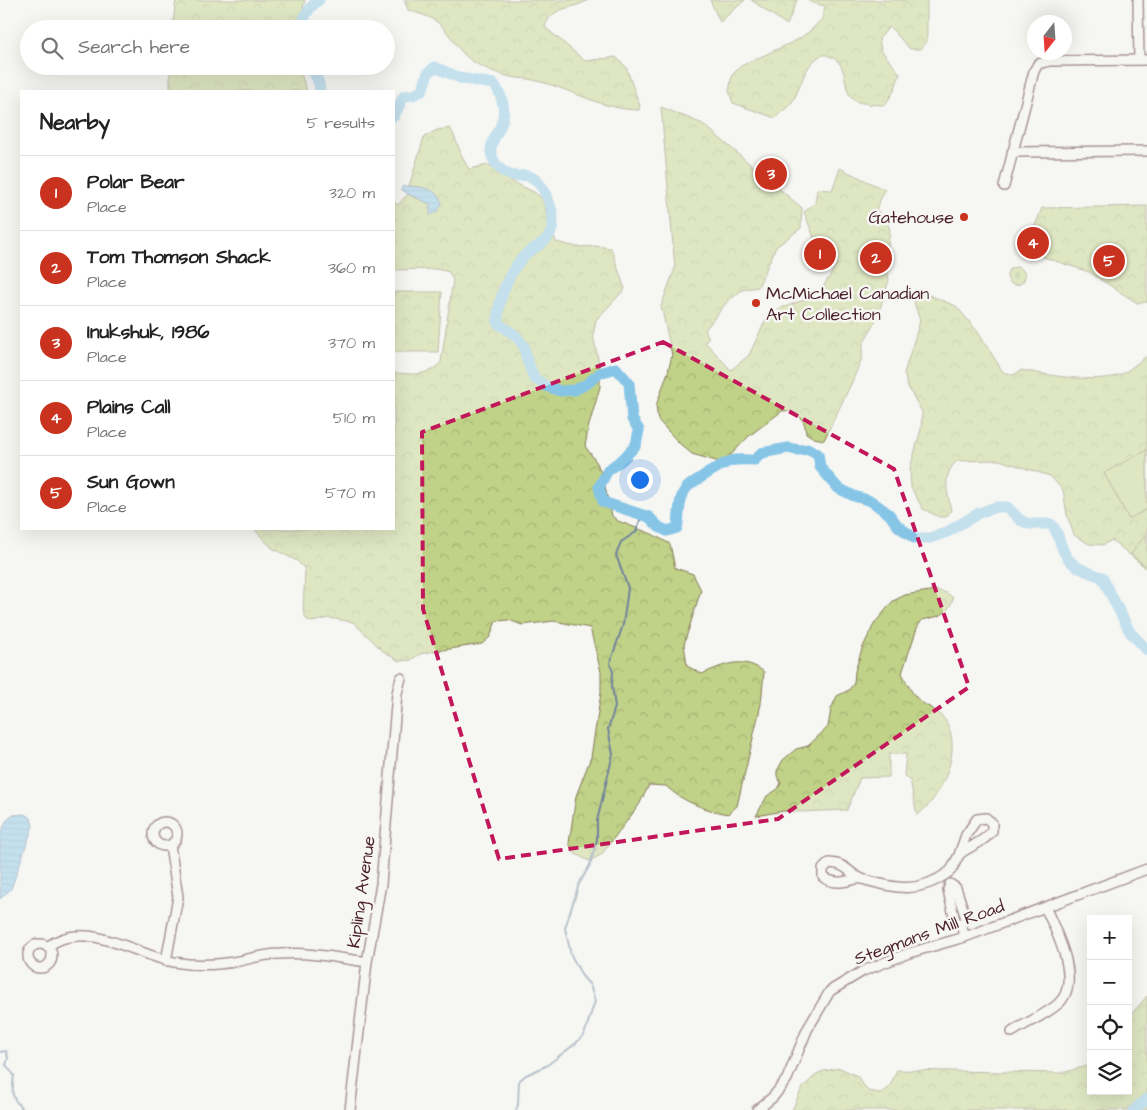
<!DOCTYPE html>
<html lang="en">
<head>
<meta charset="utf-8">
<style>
	:root { --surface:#fff; --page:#f6f6f6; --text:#222; --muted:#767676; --line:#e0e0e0; --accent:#c8321e }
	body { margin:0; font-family:"Architects Daughter",sans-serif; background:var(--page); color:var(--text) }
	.controls { position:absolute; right:15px; bottom:15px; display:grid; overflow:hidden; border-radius:0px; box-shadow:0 5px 20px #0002 }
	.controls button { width:45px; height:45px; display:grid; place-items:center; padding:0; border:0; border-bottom:1px solid var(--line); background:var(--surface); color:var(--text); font:25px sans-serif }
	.compass { position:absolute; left:1027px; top:15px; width:45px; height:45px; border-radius:50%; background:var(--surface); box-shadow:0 5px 20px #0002; rotate:197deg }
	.you { position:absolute; left:639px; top:479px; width:18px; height:18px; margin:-12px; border:4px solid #fff; border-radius:50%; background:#1a73e8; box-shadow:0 0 0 8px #1a73e833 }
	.badge { display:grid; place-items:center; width:32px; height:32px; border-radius:50%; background:var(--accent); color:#fff; font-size:16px; font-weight:700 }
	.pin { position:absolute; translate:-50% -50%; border:2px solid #fff; box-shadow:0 1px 5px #0006 }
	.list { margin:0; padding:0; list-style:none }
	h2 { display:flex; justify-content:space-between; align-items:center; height:65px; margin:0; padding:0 20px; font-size:21px }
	h2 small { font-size:16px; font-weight:400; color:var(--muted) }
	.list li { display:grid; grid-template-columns:32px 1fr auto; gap:15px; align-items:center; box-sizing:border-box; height:75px; padding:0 20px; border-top:1px solid var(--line) }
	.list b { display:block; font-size:19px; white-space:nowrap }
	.list p { margin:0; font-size:16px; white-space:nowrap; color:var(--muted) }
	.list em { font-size:16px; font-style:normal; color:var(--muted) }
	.icon { flex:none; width:28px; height:28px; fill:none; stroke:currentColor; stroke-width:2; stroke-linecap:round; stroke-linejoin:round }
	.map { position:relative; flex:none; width:1147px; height:1110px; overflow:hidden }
	.search { position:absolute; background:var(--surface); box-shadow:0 5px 20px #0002; left:20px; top:20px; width:375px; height:55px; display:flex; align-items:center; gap:12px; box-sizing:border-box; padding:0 18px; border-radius:28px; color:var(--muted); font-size:19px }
	.panel { position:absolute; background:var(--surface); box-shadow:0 5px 20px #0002; left:20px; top:90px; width:375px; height:440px; border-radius:0px }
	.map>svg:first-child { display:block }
	.forest { fill:url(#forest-crowns); stroke:#857859 }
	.cemetery { fill:url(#cemetery-stones); stroke:#857859 }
	.garden { fill:#c0d287; stroke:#857859 }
	.water { fill:url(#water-rules); stroke:#6f839c }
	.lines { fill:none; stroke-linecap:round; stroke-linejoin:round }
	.stream { stroke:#6f839c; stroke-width:2 }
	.river { stroke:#87c5e7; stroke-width:11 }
	.minor-casing { stroke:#4a1f2b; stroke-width:12 }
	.minor { stroke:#f6f6f2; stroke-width:9 }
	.marked { fill:none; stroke:#c2185b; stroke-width:4; stroke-dasharray:10 6; stroke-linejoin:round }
	.poi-dot { fill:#c8321e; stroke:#f6f6f2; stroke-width:2 }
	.labels { text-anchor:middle; stroke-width:5; stroke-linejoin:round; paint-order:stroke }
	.poi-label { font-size:18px; fill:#4a1f2b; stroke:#f6f6f2; text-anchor:end }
	.street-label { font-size:18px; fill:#4a1f2b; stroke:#f6f6f2 }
</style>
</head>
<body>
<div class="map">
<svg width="1147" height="1110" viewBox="0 0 1147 1110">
	<defs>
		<pattern id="forest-crowns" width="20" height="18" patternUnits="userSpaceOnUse" patternTransform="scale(1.25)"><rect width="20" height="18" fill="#c0d287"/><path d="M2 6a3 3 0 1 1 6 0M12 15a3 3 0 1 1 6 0" fill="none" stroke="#a6b475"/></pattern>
		<pattern id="cemetery-stones" width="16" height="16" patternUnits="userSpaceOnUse" patternTransform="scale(1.25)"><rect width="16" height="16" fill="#c0d287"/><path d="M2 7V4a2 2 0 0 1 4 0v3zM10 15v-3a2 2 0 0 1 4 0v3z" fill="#a6b475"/></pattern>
		<pattern id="water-rules" width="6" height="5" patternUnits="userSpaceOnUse" patternTransform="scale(1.25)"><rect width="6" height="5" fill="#87c5e7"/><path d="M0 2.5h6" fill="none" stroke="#76a9c6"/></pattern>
	</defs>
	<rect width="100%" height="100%" fill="#f6f6f2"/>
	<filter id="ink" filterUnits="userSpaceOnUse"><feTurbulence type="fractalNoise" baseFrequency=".02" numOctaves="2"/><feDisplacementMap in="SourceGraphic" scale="10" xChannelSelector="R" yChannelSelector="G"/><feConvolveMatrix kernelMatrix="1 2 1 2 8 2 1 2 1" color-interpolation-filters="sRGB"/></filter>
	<g filter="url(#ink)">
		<path class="forest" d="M176 0H305L298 29H172Z
			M404 0H588C571 11 552 5 545 27L585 61 616 57 626 67 640 106 639 110C602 110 572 89 537 81 529 78 519 79 511 77 498 74 483 68 472 61 457 51 451 33 437 22 429 16 417 13 408 10Z
			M710 0H745L720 22Z
			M751 0H797L787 25Z
			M807 0H927V42L921 49H910L892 29 889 27 879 39 881 50 900 74 894 91 885 105C877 105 860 104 854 100 841 91 850 64 831 57 827 55 824 54 820 56 803 66 802 87 792 102 788 108 780 113 775 118L733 103 729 91 732 75 741 66 799 39 811 30 822 19 825 6 813 3Z
			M170 66H298L307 91H170Z
			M661 107 703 124 802 208 801 228 776 247 758 287 742 290 727 302 705 330 709 338 705 342 731 370 749 355 766 319 781 308 818 295 837 264 825 257 816 243 804 212 815 203 817 189 832 190 840 168 885 190 876 209 887 221 890 230 886 260 889 280 877 318 863 344 862 358 852 382 824 440 814 438 806 433C805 419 798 409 782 411L749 436 723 463 692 454 679 443 658 420 656 406 668 372 672 355 661 306 675 268Z
			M450 128C458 141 460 156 469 169L488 165 499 168 511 181 534 192 542 198 556 242 577 247 596 246 611 248 625 289 596 320 593 335 600 368V387L589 425 585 446 597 463 603 478 612 516 618 521 652 534 670 544 675 568 693 574 701 590 684 644 687 666 702 674C723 665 743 655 764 672L761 704 737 806 728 814C705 810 683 802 666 786L649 785 639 805 601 855 589 861 574 853 569 843 576 796 591 757 601 693V672L590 628 554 621 522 625 509 620 496 621 490 637 482 644 430 652 420 654 411 660 399 661 383 651 353 622 329 618 312 622 306 619 303 610 305 569 297 561 272 548 254 529H394V373C412 374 428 377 441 362L453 280 449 272 436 269 394 270V202L398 205 408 194 430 204 437 211 420 187 409 186 424 137 437 130Z
			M1147 206V302L1137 303 1089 272 1025 251 1042 208Z
			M394 292H442L438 352H394Z
			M915 294 929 295 956 306 978 332 1003 372 1013 375 1022 370C1045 375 1100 384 1122 374 1131 369 1139 361 1147 356V569L1112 540 1103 545 1089 544 1074 535 1067 515 1063 490 1050 476 999 460 957 461C941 476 948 492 951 511L946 517H939L923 509 911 488 910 469 921 429 922 412 907 385 904 373 920 321 913 299Z
			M935 590 947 593 953 598C948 616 939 616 922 620L917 628 902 673C907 683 912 695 921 702 930 708 939 711 945 720 964 747 942 799 917 815L910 780 904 776 906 754H889V777L860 778 847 810 799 812 783 811 756 816 767 796 778 789 781 783 777 776V771L783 760 796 749 808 746 828 727 831 709 837 696 849 690 854 683 855 671 862 649 874 624 893 601 905 595Z
			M1147 996V1110H792L802 1088 818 1073 824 1071 840 1068 857 1076 868 1091 880 1093 889 1088 897 1070 1061 1073 1091 1065V1091H1128V1018Z"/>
		<path class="cemetery" d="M1007 276a9 9 0 1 1 18 0a9 9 0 1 1-18 0Z"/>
		<path class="garden" d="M1147 450V509L1129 519 1104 473Z
			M1147 533V567L1131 554Z"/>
		<path class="water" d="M403 186C419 187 437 186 442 204L437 212 430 215V204L408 194 401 189Z
			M24 814 31 818 33 826 11 889 0 899V835L6 821 13 815Z"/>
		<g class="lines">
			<path class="stream" d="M0 1052 6 1051 8 1058 6 1065 14 1075C12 1093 10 1097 24 1110
				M516 1110 518 1105 519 1081 526 1075 546 1066 575 1044 584 1035 595 1001 590 985 582 976 571 955 565 928 579 884 590 865 597 840V821L613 754 608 729 615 707 612 686 613 672 610 663 623 625 628 588 616 555 621 542 636 532 642 515"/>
			<path class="river" d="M301 29C304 16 308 8 319 0
				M305 66C315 74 319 78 320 91
				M394 116 404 96 413 95 422 91 428 73 435 67 460 78 494 84C503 96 507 113 500 127 497 134 490 143 491 152 493 165 504 175 516 176 520 176 524 175 528 176 543 179 554 210 553 224 551 242 537 245 526 254 509 270 497 300 498 323L516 336 524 346 527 360 534 378 546 386 560 391 575 390 588 383 600 373 616 368 629 383 632 419 639 430 636 445 623 459 608 470 599 487 603 502 649 517 659 527 667 531 677 528C680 516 678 500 685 490 688 484 724 463 731 461 738 459 747 460 755 460L761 453 788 448 799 450 809 449 818 454 820 467 838 488 854 496 871 501 889 514 898 526 914 538H930L947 532 979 513 996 507H1007L1020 520 1029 524H1051C1057 530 1058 536 1061 545 1068 566 1081 570 1102 577L1130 632 1147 650
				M1134 1110 1147 1099"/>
			<defs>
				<path id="minor" d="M1138 0 1139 60
					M1012 152 1147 151
					M1004 186 1034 71 1038 64 1050 61 1147 60
					M153 834a12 12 0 1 1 24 0a12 12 0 1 1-24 0Z
					M860 878C846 881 836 886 823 877V869L829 863C849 864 848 874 862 879 896 889 919 894 949 872 955 867 956 857 961 853 972 845 984 842 992 831V823L986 818 977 819 966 835 959 855
					M961 925 966 918 956 888 950 884 948 890 955 921 961 925 965 937
					M28 956a12 12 0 1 1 24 0a12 12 0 1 1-24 0Z
					M47 947C85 917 134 955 174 962 195 966 218 965 239 961 252 958 266 954 280 954 309 952 339 958 367 962
					M166 961 178 897 170 845
					M1012 1032C1027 1022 1044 1016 1058 1004 1083 982 1056 931 1045 907
					M350 1110 367 962 381 884 397 693 401 678
					M757 1110 773 1097 787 1079 807 1030 830 991 863 971 909 953 965 937 1147 869"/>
			</defs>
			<use href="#minor" class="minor-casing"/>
			<use href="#minor" class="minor"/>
		</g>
	</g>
	<path d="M0 0H1147V1110H0ZM663 342 894 469 969 687 778 819 499 859 423 609 422 432Z" fill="#f6f6f2" fill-opacity=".55" fill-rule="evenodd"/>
	<path class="marked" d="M663 342 894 469 969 687 778 819 499 859 423 609 422 432Z"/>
	<g class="poi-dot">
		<circle cx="964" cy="217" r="5"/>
		<circle cx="756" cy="303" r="5"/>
	</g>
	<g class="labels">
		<g class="poi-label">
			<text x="954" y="223">Gatehouse</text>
			<text x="766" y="299" text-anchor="start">McMichael Canadian<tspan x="766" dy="21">Art Collection</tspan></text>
		</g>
		<g class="street-label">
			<text transform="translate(361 892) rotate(-82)" y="6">Kipling Avenue</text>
			<text transform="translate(929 932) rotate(-20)" y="6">Stegmans Mill Road</text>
		</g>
	</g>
</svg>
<div class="controls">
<button>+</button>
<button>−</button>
<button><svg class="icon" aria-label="locate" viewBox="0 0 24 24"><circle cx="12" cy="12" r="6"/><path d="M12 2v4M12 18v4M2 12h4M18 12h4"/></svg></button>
<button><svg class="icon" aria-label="layers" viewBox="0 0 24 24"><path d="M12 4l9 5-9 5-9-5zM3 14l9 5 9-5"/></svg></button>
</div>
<svg class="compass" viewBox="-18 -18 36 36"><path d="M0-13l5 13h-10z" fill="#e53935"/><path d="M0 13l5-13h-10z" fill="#767676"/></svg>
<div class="you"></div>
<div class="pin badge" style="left:820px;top:254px">1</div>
<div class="pin badge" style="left:876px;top:258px">2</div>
<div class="pin badge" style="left:771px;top:174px">3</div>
<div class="pin badge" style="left:1033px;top:243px">4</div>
<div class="pin badge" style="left:1109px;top:261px">5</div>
<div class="search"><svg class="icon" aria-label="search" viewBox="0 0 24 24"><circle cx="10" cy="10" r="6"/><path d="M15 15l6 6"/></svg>Search here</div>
<section class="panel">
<h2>Nearby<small>5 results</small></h2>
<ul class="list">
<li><span class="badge">1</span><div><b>Polar Bear</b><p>Place</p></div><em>320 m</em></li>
<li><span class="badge">2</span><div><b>Tom Thomson Shack</b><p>Place</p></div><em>360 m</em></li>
<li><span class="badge">3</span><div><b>Inukshuk, 1986</b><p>Place</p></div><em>370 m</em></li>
<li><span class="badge">4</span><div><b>Plains Call</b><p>Place</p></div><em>510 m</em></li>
<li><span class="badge">5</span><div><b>Sun Gown</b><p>Place</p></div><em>570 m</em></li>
</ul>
</section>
</div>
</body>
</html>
